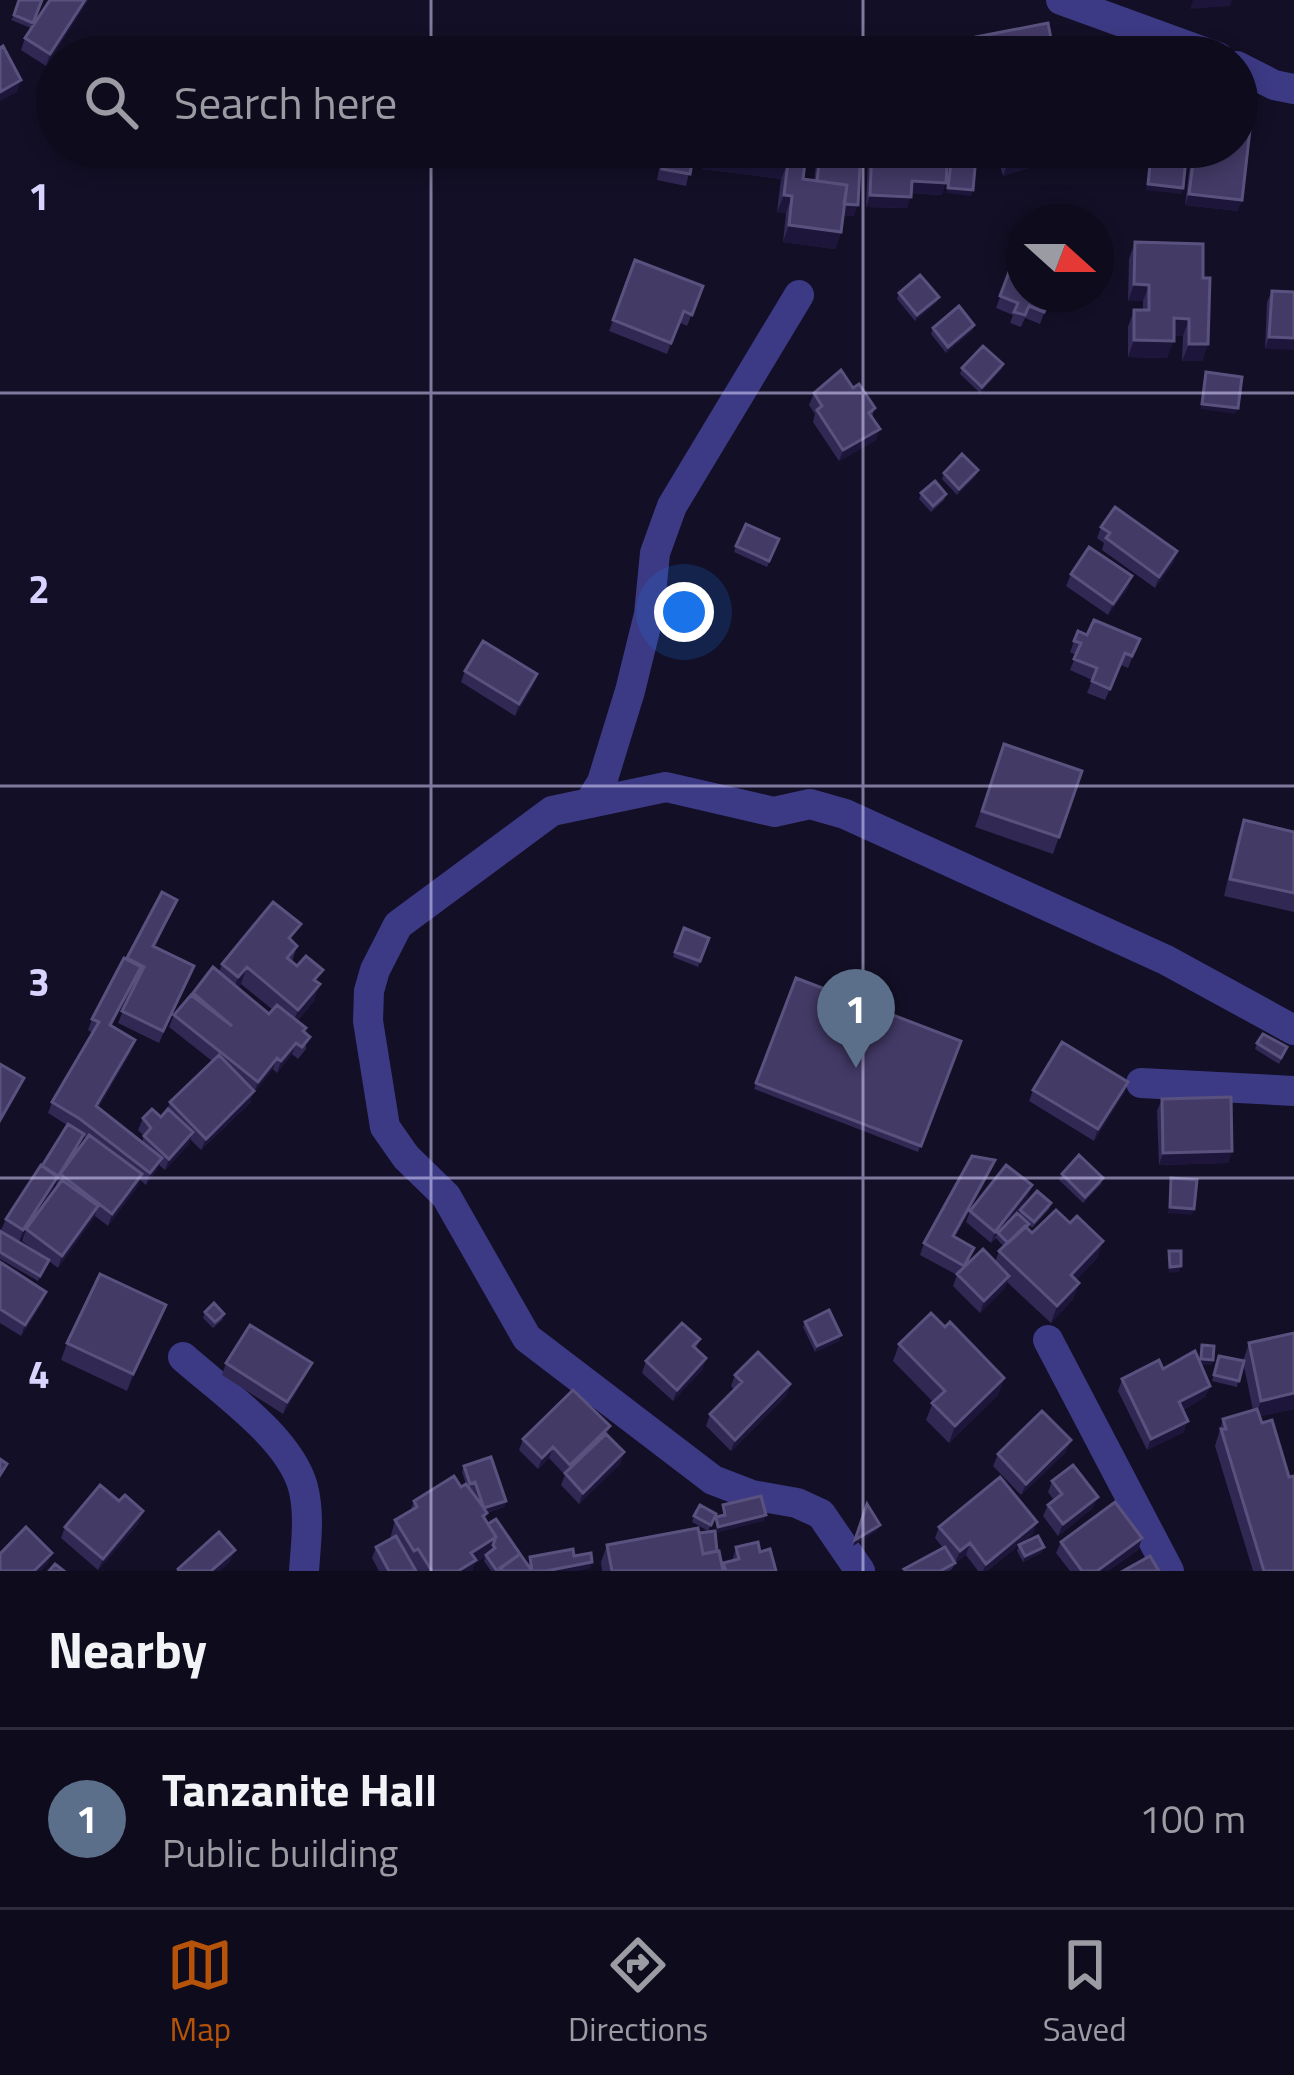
<!DOCTYPE html>
<html lang="en">
<head>
<meta charset="utf-8">
<style>
	:root { --surface:#0e0b1c; --page:#171425; --text:#f1f3f6; --muted:#9b9ba3; --line:#2e2b3b; --accent:#b45309 }
	body { margin:0; font-family:"Titillium Web",sans-serif; background:var(--page); color:var(--text) }
	.compass { position:absolute; left:1006px; top:204px; width:108px; height:108px; border-radius:50%; background:var(--surface); box-shadow:0 6px 18px #0003; rotate:111deg }
	.you { position:absolute; left:684px; top:612px; width:42px; height:42px; margin:-30px; border:9px solid #fff; border-radius:50%; background:#1a73e8; box-shadow:0 0 0 18px #1a73e833 }
	.badge { display:grid; place-items:center; width:78px; height:78px; border-radius:50%; background:var(--accent); color:#fff; font-size:39px; font-weight:700 }
	.pin { position:absolute; translate:-50% -99px; filter:drop-shadow(0 3px 6px #0008) }
	.pin::after { content:''; position:absolute; top:63px; width:42px; height:36px; background:inherit; clip-path:polygon(0 0,100% 0,50% 100%) }
	.list { margin:0; padding:0; list-style:none }
	h2 { display:flex; justify-content:space-between; align-items:center; height:156px; margin:0; padding:0 48px; font-size:51px }
	h2 small { font-size:39px; font-weight:400; color:var(--muted) }
	.list li { display:grid; grid-template-columns:78px 1fr auto; gap:36px; align-items:center; box-sizing:border-box; height:180px; padding:0 48px; border-top:3px solid var(--line) }
	.list b { display:block; font-size:45px; white-space:nowrap }
	.list p { margin:0; font-size:39px; white-space:nowrap; color:var(--muted) }
	.list em { font-size:39px; font-style:normal; color:var(--muted) }
	.icon { flex:none; width:66px; height:66px; fill:none; stroke:currentColor; stroke-width:2; stroke-linecap:round; stroke-linejoin:round }
	.map { position:relative; flex:none; width:1294px; height:1571px; overflow:hidden }
	.search { position:absolute; background:var(--surface); box-shadow:0 6px 18px #0003; left:36px; right:36px; top:36px; height:132px; display:flex; align-items:center; gap:30px; box-sizing:border-box; padding:0 42px; border-radius:66px; color:var(--muted); font-size:45px }
	.sheet { height:336px; background:var(--surface) }
	nav { display:flex; justify-content:space-around; align-items:center; box-sizing:border-box; height:168px; border-top:3px solid var(--line); background:var(--surface); font-size:33px; color:var(--muted) }
	nav a { display:grid; justify-items:center; gap:6px }
	nav .on { color:var(--accent) }
	.map>svg:first-child { display:block }
	.lines { fill:none; stroke-linecap:round; stroke-linejoin:round }
	.minor { stroke:#3d3a85; stroke-width:30 }
	.wall { fill:#312854; fill-rule:evenodd }
	.shaded-wall { fill:#1d163a }
	.building { fill:#433a66; stroke:#5a527e; stroke-width:3 }
	.grid { fill:none; stroke:#d9d4ff; stroke-width:3; stroke-opacity:0.55 }
	.grid-label { font-size:39px; text-anchor:middle; font-weight:bold; fill:#d9d4ff; stroke:#130f26; stroke-width:9; stroke-linejoin:round; paint-order:stroke }
</style>
</head>
<body>
<div class="map">
<svg width="1294" height="1571" viewBox="0 0 1294 1571">
	<rect width="100%" height="100%" fill="#130f26"/>
	<g class="lines">
		<path class="minor" d="M1061 0 1218 57
			M1237 66 1274 85 1294 89
			M591 800 602 782 630 691 649 614 655 553 672 506 799 295
			M1141 1083 1294 1091
			M1048 1340 1169 1571
			M183 1357C221 1391 289 1437 303 1487 310 1514 306 1543 304 1571
			M860 1571 821 1514 797 1503 752 1495 713 1480 527 1338 446 1196 406 1157 385 1127 368 1021 369 991 375 970 398 925 552 811 666 787 774 812 810 804 845 814 1166 960 1294 1030"/>
	</g>
	<path class="wall" d="M42 0 31 28 11 20 14 15Z
		M50 0H88L46 66 21 50 25 38Z
		M976 37 1052 44 1071 57H970Z
		M663 147H695L686 186 657 180Z
		M705 147H807L803 179 814 181 818 147H861L854 216H843L841 232 835 249 783 242 786 213 777 212 781 179 702 169Z
		M872 147 942 195 911 193 907 208 866 207 868 158Z
		M995 147H1078L1076 153 1003 176Z
		M1192 147H1237L1238 211 1185 205Z
		M1021 240 1051 294 1040 324 1025 318 1021 327 1010 323 1013 315 996 308Z
		M1135 242 1203 278 1208 344 1202 361H1182L1183 336 1174 335 1167 358 1128 357V327L1134 310H1143V301H1128L1129 259Z
		M635 260 703 286 687 326 679 322 667 354 609 331Z
		M1272 291 1294 292 1265 349 1267 302Z
		M899 293 939 297 936 303 915 321 897 299Z
		M974 325 972 331 946 353 931 334 933 328Z
		M1003 364 1001 370 980 393 960 374 962 368Z
		M853 388 875 408 872 417 876 440 839 461 813 422 815 414 809 405 814 393Z
		M944 473 976 476 957 495 942 479Z
		M921 493 946 494 944 500 931 512 919 499Z
		M1101 527 1177 551 1173 563 1155 588 1102 550 1104 543 1097 538Z
		M779 539 767 567 734 552 736 546Z
		M1071 574 1128 588 1108 615 1066 586Z
		M1078 631 1087 635 1140 639 1128 668 1121 665 1105 700 1087 693 1092 680 1070 670 1076 655 1070 652Z
		M465 671 533 686 515 716 461 682Z
		M1004 744 1082 771 1053 854 975 827Z
		M1244 820 1294 832V912L1224 896 1238 837Z
		M162 892 177 900 155 947 194 966 159 1043 118 1023 137 977 111 1026 131 1052 98 1108 142 1142 144 1136 138 1130 143 1118 161 1117 167 1110 170 1102 212 1061 169 1027 174 1015 193 993 219 972 222 964 293 942 297 946 292 962 318 983 314 1001 297 1021 306 1028 305 1033 306 1049 298 1059 292 1054 277 1073 273 1069 253 1093 250 1103 201 1150 190 1139 189 1144 165 1170 159 1165 146 1185 140 1180 138 1186 108 1226 95 1216 58 1268 49 1261 38 1281 0 1259V1231L45 1258 22 1241 25 1232 19 1242 1 1230 6 1219 42 1166 67 1125 48 1113 52 1102 93 1033 88 1030 92 1019 126 960ZM241 984 273 1010 269 1014 238 987ZM83 1136 87 1138 64 1168 81 1139ZM58 1178 56 1186 57 1187 32 1221Z
		M684 928 709 938 698 967 673 957Z
		M796 978 961 1041 918 1152 754 1089Z
		M1257 1043 1285 1053 1279 1064 1255 1049Z
		M1128 1082 1124 1093 1094 1141 1029 1101 1033 1090Z
		M1162 1099 1232 1151 1228 1163 1159 1165 1157 1111Z
		M995 1160 991 1171 955 1237 968 1264 995 1262 999 1251 1004 1247 996 1238 991 1243 966 1222 970 1211 1028 1197 1008 1223 1019 1214 1020 1210 1051 1203 1049 1209 1032 1228 1029 1225 1028 1229 1032 1233 1070 1223 1103 1241 1097 1258 1076 1280 1079 1283 1073 1299 1051 1323 1007 1282 1005 1288 980 1313 953 1286 957 1275 920 1255 924 1243Z
		M1062 1174 1103 1178 1101 1184 1083 1203 1059 1180Z
		M0 1262 46 1292 42 1303 21 1336 0 1323Z
		M166 1305 127 1391 61 1360 67 1343Z
		M205 1312 224 1314 222 1320 213 1328 203 1318Z
		M805 1322 841 1335 839 1341 815 1352 803 1327Z
		M945 1327 1004 1378 998 1395 949 1443 926 1420 933 1402 893 1361 899 1344Z
		M700 1339 696 1349 706 1358 702 1370 673 1401 642 1373 646 1361Z
		M1249 1343 1294 1409 1260 1416 1294 1571H1253L1215 1446 1223 1419 1253 1410 1243 1362 1237 1387 1212 1381 1219 1356 1243 1361Z
		M1202 1345 1213 1360 1211 1365H1201L1210 1386 1205 1397 1183 1410 1184 1432 1147 1450 1118 1391 1122 1379 1199 1361Z
		M226 1363 307 1374 283 1414 222 1375Z
		M735 1375 790 1384 786 1396 731 1451 706 1426 710 1414 734 1390 731 1386Z
		M610 1426 607 1435 624 1452 620 1464 579 1504 561 1485 565 1475 549 1458 538 1469 519 1450 523 1439Z
		M1066 1452 1021 1495 993 1466 998 1454Z
		M464 1466 506 1501 504 1507 487 1513 485 1519 529 1567 530 1557 574 1556 592 1562 590 1568 575 1571H491L484 1561 485 1557 474 1564 472 1571H379L372 1558 376 1547 390 1539 395 1520 410 1511 414 1501 466 1484 462 1472Z
		M1052 1481 1093 1508 1058 1536 1043 1516 1048 1505 1054 1500 1048 1492Z
		M694 1516 714 1520 708 1531 692 1522Z
		M139 1523 98 1570 61 1538 65 1527Z
		M939 1527 1033 1534 987 1571H978L966 1555 955 1563 952 1559 955 1563 952 1569 949 1571H904V1569L943 1548 935 1538Z
		M699 1533 717 1551 722 1567 723 1563 732 1561 736 1547 760 1552 776 1571H602L601 1562 607 1545Z
		M1142 1538 1138 1550 1108 1571H1070L1056 1553 1061 1542Z
		M1019 1545 1044 1547 1041 1553 1023 1562 1017 1551Z"/>
	<path class="shaded-wall" d="M85 0H88L46 66 50 54Z
		M1193 0H1232L1230 6 1190 9Z
		M21 80 17 92 0 101V92Z
		M1062 147H1078L1076 153 1003 176 1007 165Z
		M708 152 788 162 781 179 702 169Z
		M912 181 946 183 942 195 907 193Z
		M1148 184 1183 188 1181 194 1145 190Z
		M948 188 973 190 971 196 946 193Z
		M1189 194 1242 200 1238 211 1185 205Z
		M784 195 792 196 786 213 777 212Z
		M870 195 911 197 907 208 866 207Z
		M844 204 858 205 854 216H840Z
		M789 225 841 232 835 249 783 242Z
		M1134 284 1149 285 1143 301H1128Z
		M939 297 936 303 915 321 917 315Z
		M1174 318 1189 319 1183 336 1168 335Z
		M974 325 972 331 946 353 948 347Z
		M1269 337 1294 338V350L1265 349Z
		M1134 340 1174 341 1167 358 1128 357Z
		M1189 344H1208L1202 361H1182Z
		M1003 364 1001 370 980 393 982 387Z
		M1202 404 1238 408 1235 414 1200 409Z
		M880 429 876 440 839 461 843 450Z
		M978 470 976 476 957 495 959 489Z
		M1177 551 1173 563 1155 588 1159 577Z
		M1132 576 1128 588 1108 615 1113 604Z
		M537 674 533 686 515 716 519 704Z
		M141 967 137 979 106 1037 110 1025Z
		M247 967 241 984 232 994 238 977Z
		M320 984 314 1001 292 1026 298 1010Z
		M135 1040 131 1052 92 1118 96 1106Z
		M296 1043 292 1054 277 1073 281 1061Z
		M277 1058 273 1069 254 1093 258 1082Z
		M24 1078 20 1089 0 1124V1120Z
		M1128 1082 1124 1093 1094 1141 1098 1129Z
		M254 1091 250 1103 201 1150 206 1139Z
		M193 1132 189 1144 165 1170 169 1159Z
		M1232 1151 1228 1163 1159 1165 1163 1153Z
		M162 1158 158 1169 146 1185 150 1173Z
		M995 1160 991 1171 949 1248 953 1236Z
		M142 1174 138 1186 108 1226 112 1214Z
		M58 1176 54 1188 19 1242 23 1230Z
		M1032 1185 1028 1197 999 1234 998 1233 991 1243 995 1232Z
		M98 1206 94 1218 58 1268 62 1256Z
		M1170 1207 1194 1209 1192 1215 1167 1213Z
		M1103 1241 1097 1258 1065 1292 1071 1275Z
		M1181 1266 1179 1272 1168 1273 1170 1267Z
		M1009 1276 1005 1288 980 1313 984 1301Z
		M1079 1283 1073 1299 1051 1323 1057 1306Z
		M46 1292 42 1303 21 1336 25 1325Z
		M166 1305 160 1322 127 1391 133 1374Z
		M841 1335 839 1341 815 1352 817 1346Z
		M706 1358 702 1370 673 1401 677 1390Z
		M1201 1359 1213 1360 1211 1365H1199Z
		M312 1363 307 1374 283 1414 287 1402Z
		M1004 1378 998 1395 949 1443 955 1426Z
		M790 1384 786 1396 731 1451 735 1440Z
		M1210 1386 1205 1397 1175 1414 1179 1402Z
		M1294 1393V1409L1255 1417 1261 1401Z
		M1188 1421 1184 1432 1147 1450 1151 1439Z
		M610 1426 606 1437 566 1476 570 1465Z
		M1071 1440 1066 1452 1021 1495 1026 1484Z
		M553 1447 549 1458 538 1469 542 1458Z
		M624 1452 620 1464 579 1504 583 1493Z
		M1098 1497 1093 1508 1058 1536 1063 1524Z
		M506 1501 504 1507 482 1514 484 1508Z
		M143 1511 139 1523 98 1570 103 1559Z
		M766 1515 764 1521 716 1533 718 1527Z
		M1037 1522 1033 1534 987 1571H983L986 1564Z
		M880 1525 877 1531 853 1546 855 1540Z
		M496 1537 490 1554 474 1564 472 1571H458L471 1553Z
		M1142 1538 1138 1550 1108 1571H1097Z
		M970 1543 966 1555 955 1563 960 1551Z
		M1044 1547 1041 1553 1023 1562 1025 1556Z
		M235 1550 230 1562 220 1571H211Z
		M52 1553 48 1564 41 1571H34Z
		M592 1562 590 1568 575 1571H546Z"/>
	<path class="building" d="M19 0H42L33 23 14 15Z
		M50 0H85L50 54 25 38Z
		M1048 23 1052 44 1068 41 1071 57H980L976 37Z
		M757 41 911 48V57H756Z
		M671 42 712 50 710 57H668Z
		M3 46 21 80 0 92V48Z
		M1237 120 1251 121 1242 200 1189 194 1195 147H1237Z
		M666 147H695L690 174 662 169Z
		M709 147H807L803 179 847 185 841 232 789 225 792 196 784 195 788 162 708 152Z
		M821 147H861L858 205 844 204 847 185 817 181Z
		M872 147H931L948 149 946 183 912 181 911 197 870 195Z
		M1002 147H1062L1007 165Z
		M952 154 976 156 973 190 948 188Z
		M1151 155 1186 159 1183 188 1148 184Z
		M1021 240 1024 241V294H1051L1044 312 1029 306 1025 315 1014 312 1018 303 1000 296Z
		M1135 242 1203 244V278H1210L1208 344H1189V319L1174 318V341L1134 340V310H1149V285L1134 284Z
		M635 260 703 286 692 315 684 311 671 343 613 320Z
		M920 275 939 297 917 315 899 293Z
		M1272 291 1294 292V338L1269 337Z
		M959 306 974 325 948 347 933 328Z
		M983 346 1003 364 982 387 962 368Z
		M841 370 853 388 859 384 875 408 869 413 880 429 843 450 817 410 822 406 814 393Z
		M1206 372 1242 377 1238 408 1202 404Z
		M962 454 978 470 959 489 944 473Z
		M935 481 946 494 933 506 921 493Z
		M1115 507 1177 551 1159 577 1106 538 1110 533 1101 527Z
		M746 524 779 539 769 561 736 546Z
		M1089 547 1132 576 1113 604 1071 574Z
		M1094 620 1140 639 1132 656 1125 653 1110 689 1092 681 1097 668 1074 659 1081 643 1074 641 1078 631 1087 635Z
		M483 641 537 674 519 704 465 671Z
		M1004 744 1082 771 1059 837 982 811Z
		M1244 820 1294 832V893L1230 879Z
		M162 892 177 900 153 946 194 966 163 1031 122 1011 144 967 127 958Z
		M273 902 301 924 289 938 297 946 287 958 297 966 306 956 323 970 314 980 320 984 298 1010 247 967 238 977 222 964Z
		M684 928 709 938 700 961 675 952Z
		M124 958 141 967 110 1025 135 1040 96 1106 162 1158 150 1173 80 1119 52 1102 99 1022 92 1019Z
		M213 967 269 1014 277 1005 306 1028 303 1031 310 1037 302 1047 296 1043 281 1061 277 1058 258 1082 174 1015 191 995 232 1026 193 993Z
		M796 978 961 1041 921 1146 756 1083Z
		M1263 1034 1287 1047 1281 1058 1257 1043Z
		M1062 1042 1128 1082 1098 1129 1033 1090Z
		M219 1055 254 1091 206 1139 170 1102Z
		M0 1064 24 1078 0 1120Z
		M1231 1097 1232 1151 1163 1153 1162 1099Z
		M152 1109 161 1117 168 1109 193 1132 169 1159 144 1136 151 1128 143 1118Z
		M68 1124 84 1134 58 1177 42 1166Z
		M89 1135 142 1174 112 1214 60 1174Z
		M1079 1155 1103 1178 1085 1197 1062 1174Z
		M972 1156 995 1160 953 1236 974 1248 964 1266 924 1243Z
		M41 1165 58 1176 23 1230 6 1219Z
		M1006 1165 1032 1185 995 1232 970 1211Z
		M1171 1178 1197 1180 1194 1209 1170 1207Z
		M62 1180 98 1206 62 1256 26 1229Z
		M1037 1191 1051 1203 1034 1222 1020 1210Z
		M1056 1210 1070 1223 1077 1216 1103 1241 1071 1275 1079 1283 1057 1306 999 1251 1025 1226 1032 1233Z
		M1017 1213 1029 1224 1008 1243 998 1233Z
		M0 1231 49 1260 40 1276 0 1252Z
		M983 1249 1009 1276 984 1301 957 1274Z
		M1169 1251H1181V1266L1170 1267Z
		M0 1262 46 1292 25 1325 0 1309Z
		M100 1274 166 1305 133 1374 67 1343Z
		M214 1303 224 1314 215 1322 205 1312Z
		M829 1310 841 1335 817 1346 805 1322Z
		M931 1313 945 1327 950 1322 1004 1378 955 1426 932 1403 945 1391 899 1344Z
		M682 1323 700 1339 693 1346 706 1358 677 1390 646 1361Z
		M250 1325 312 1363 287 1402 226 1363Z
		M1294 1333V1393L1261 1401 1249 1343Z
		M1202 1345 1214 1346 1213 1360 1201 1359Z
		M1195 1351 1210 1386 1179 1402 1188 1421 1151 1439 1122 1379 1159 1360 1163 1369Z
		M758 1352 790 1384 735 1440 710 1414 742 1382 735 1375Z
		M1219 1356 1244 1361 1239 1381 1214 1375Z
		M573 1390 610 1426 570 1465 553 1447 542 1458 523 1439Z
		M1257 1409 1262 1423 1272 1420 1289 1477 1294 1476V1571H1264L1221 1429H1226L1223 1419Z
		M1042 1411 1071 1440 1026 1484 998 1454Z
		M606 1434 624 1452 583 1493 565 1473Z
		M491 1457 506 1501 484 1508 475 1482 470 1484 464 1466Z
		M0 1459 7 1464 0 1475Z
		M1073 1465 1098 1497 1063 1524 1048 1505 1062 1494 1052 1481Z
		M454 1476 461 1487 466 1484 481 1504 487 1513 483 1516 496 1537 471 1553 476 1560 458 1571H432L418 1549 414 1551 395 1520 417 1507 414 1501Z
		M1000 1477 1037 1522 986 1564 970 1543 960 1551 939 1527Z
		M100 1485 119 1501 125 1495 143 1511 103 1559 65 1527Z
		M761 1496 766 1515 718 1527 716 1517 725 1515 723 1505Z
		M1115 1502 1142 1538 1097 1571H1082L1061 1542Z
		M867 1504 880 1525 855 1540Z
		M700 1505 716 1514 711 1525 694 1516Z
		M496 1519 520 1554 497 1571 486 1555 495 1548 493 1545 496 1537 488 1524Z
		M26 1527 52 1553 34 1571H0V1554Z
		M698 1528 703 1554 719 1551 723 1571H612L607 1545Z
		M715 1531 717 1551 703 1554 699 1533Z
		M219 1532 235 1550 211 1571H179L178 1569Z
		M396 1536 416 1571H389L376 1547Z
		M1038 1536 1044 1547 1025 1556 1019 1545Z
		M758 1542 760 1552 770 1549 776 1571H726L723 1563 739 1559 736 1547Z
		M945 1547 955 1563 940 1571H906L904 1569Z
		M573 1549 574 1556 591 1553 592 1562 546 1571H532L530 1557Z
		M520 1554 532 1571H503L500 1568Z
		M1150 1556 1159 1571H1123Z
		M55 1564 64 1571H49Z"/>
	<path class="grid" d="M431 0V57M863 0V57M431 147V1571M863 147V1571M0 393H1294M0 786H1294M0 1178H1294"/>
	<g class="grid-label">
		<text x="39" y="210">1</text>
		<text x="39" y="603">2</text>
		<text x="39" y="996">3</text>
		<text x="39" y="1388">4</text>
	</g>
</svg>
<svg class="compass" viewBox="-18 -18 36 36"><path d="M0-13l5 13h-10z" fill="#e53935"/><path d="M0 13l5-13h-10z" fill="#9b9ba3"/></svg>
<div class="you"></div>
<div class="pin badge" style="left:856px;top:1068px;background:#5c6f8a">1</div>
<div class="search"><svg class="icon" aria-label="search" viewBox="0 0 24 24"><circle cx="10" cy="10" r="6"/><path d="M15 15l6 6"/></svg>Search here</div>
</div>
<section class="sheet">
<h2>Nearby<small></small></h2>
<ul class="list">
<li><span class="badge" style="background:#5c6f8a">1</span><div><b>Tanzanite Hall</b><p>Public building</p></div><em>100 m</em></li>
</ul>
</section>
<nav>
<a class="on"><svg class="icon" aria-label="map" viewBox="0 0 24 24"><path d="M3 6l6-2 6 2 6-2v14l-6 2-6-2-6 2zM9 4v14M15 6v14"/></svg>Map</a>
<a><svg class="icon" aria-label="directions" viewBox="0 0 24 24"><path d="M12 3l9 9-9 9-9-9zM9 14v-3h6M13 9l2 2-2 2"/></svg>Directions</a>
<a><svg class="icon" aria-label="saved" viewBox="0 0 24 24"><path d="M7 4h10v16l-5-4-5 4z"/></svg>Saved</a>
</nav>
</body>
</html>
